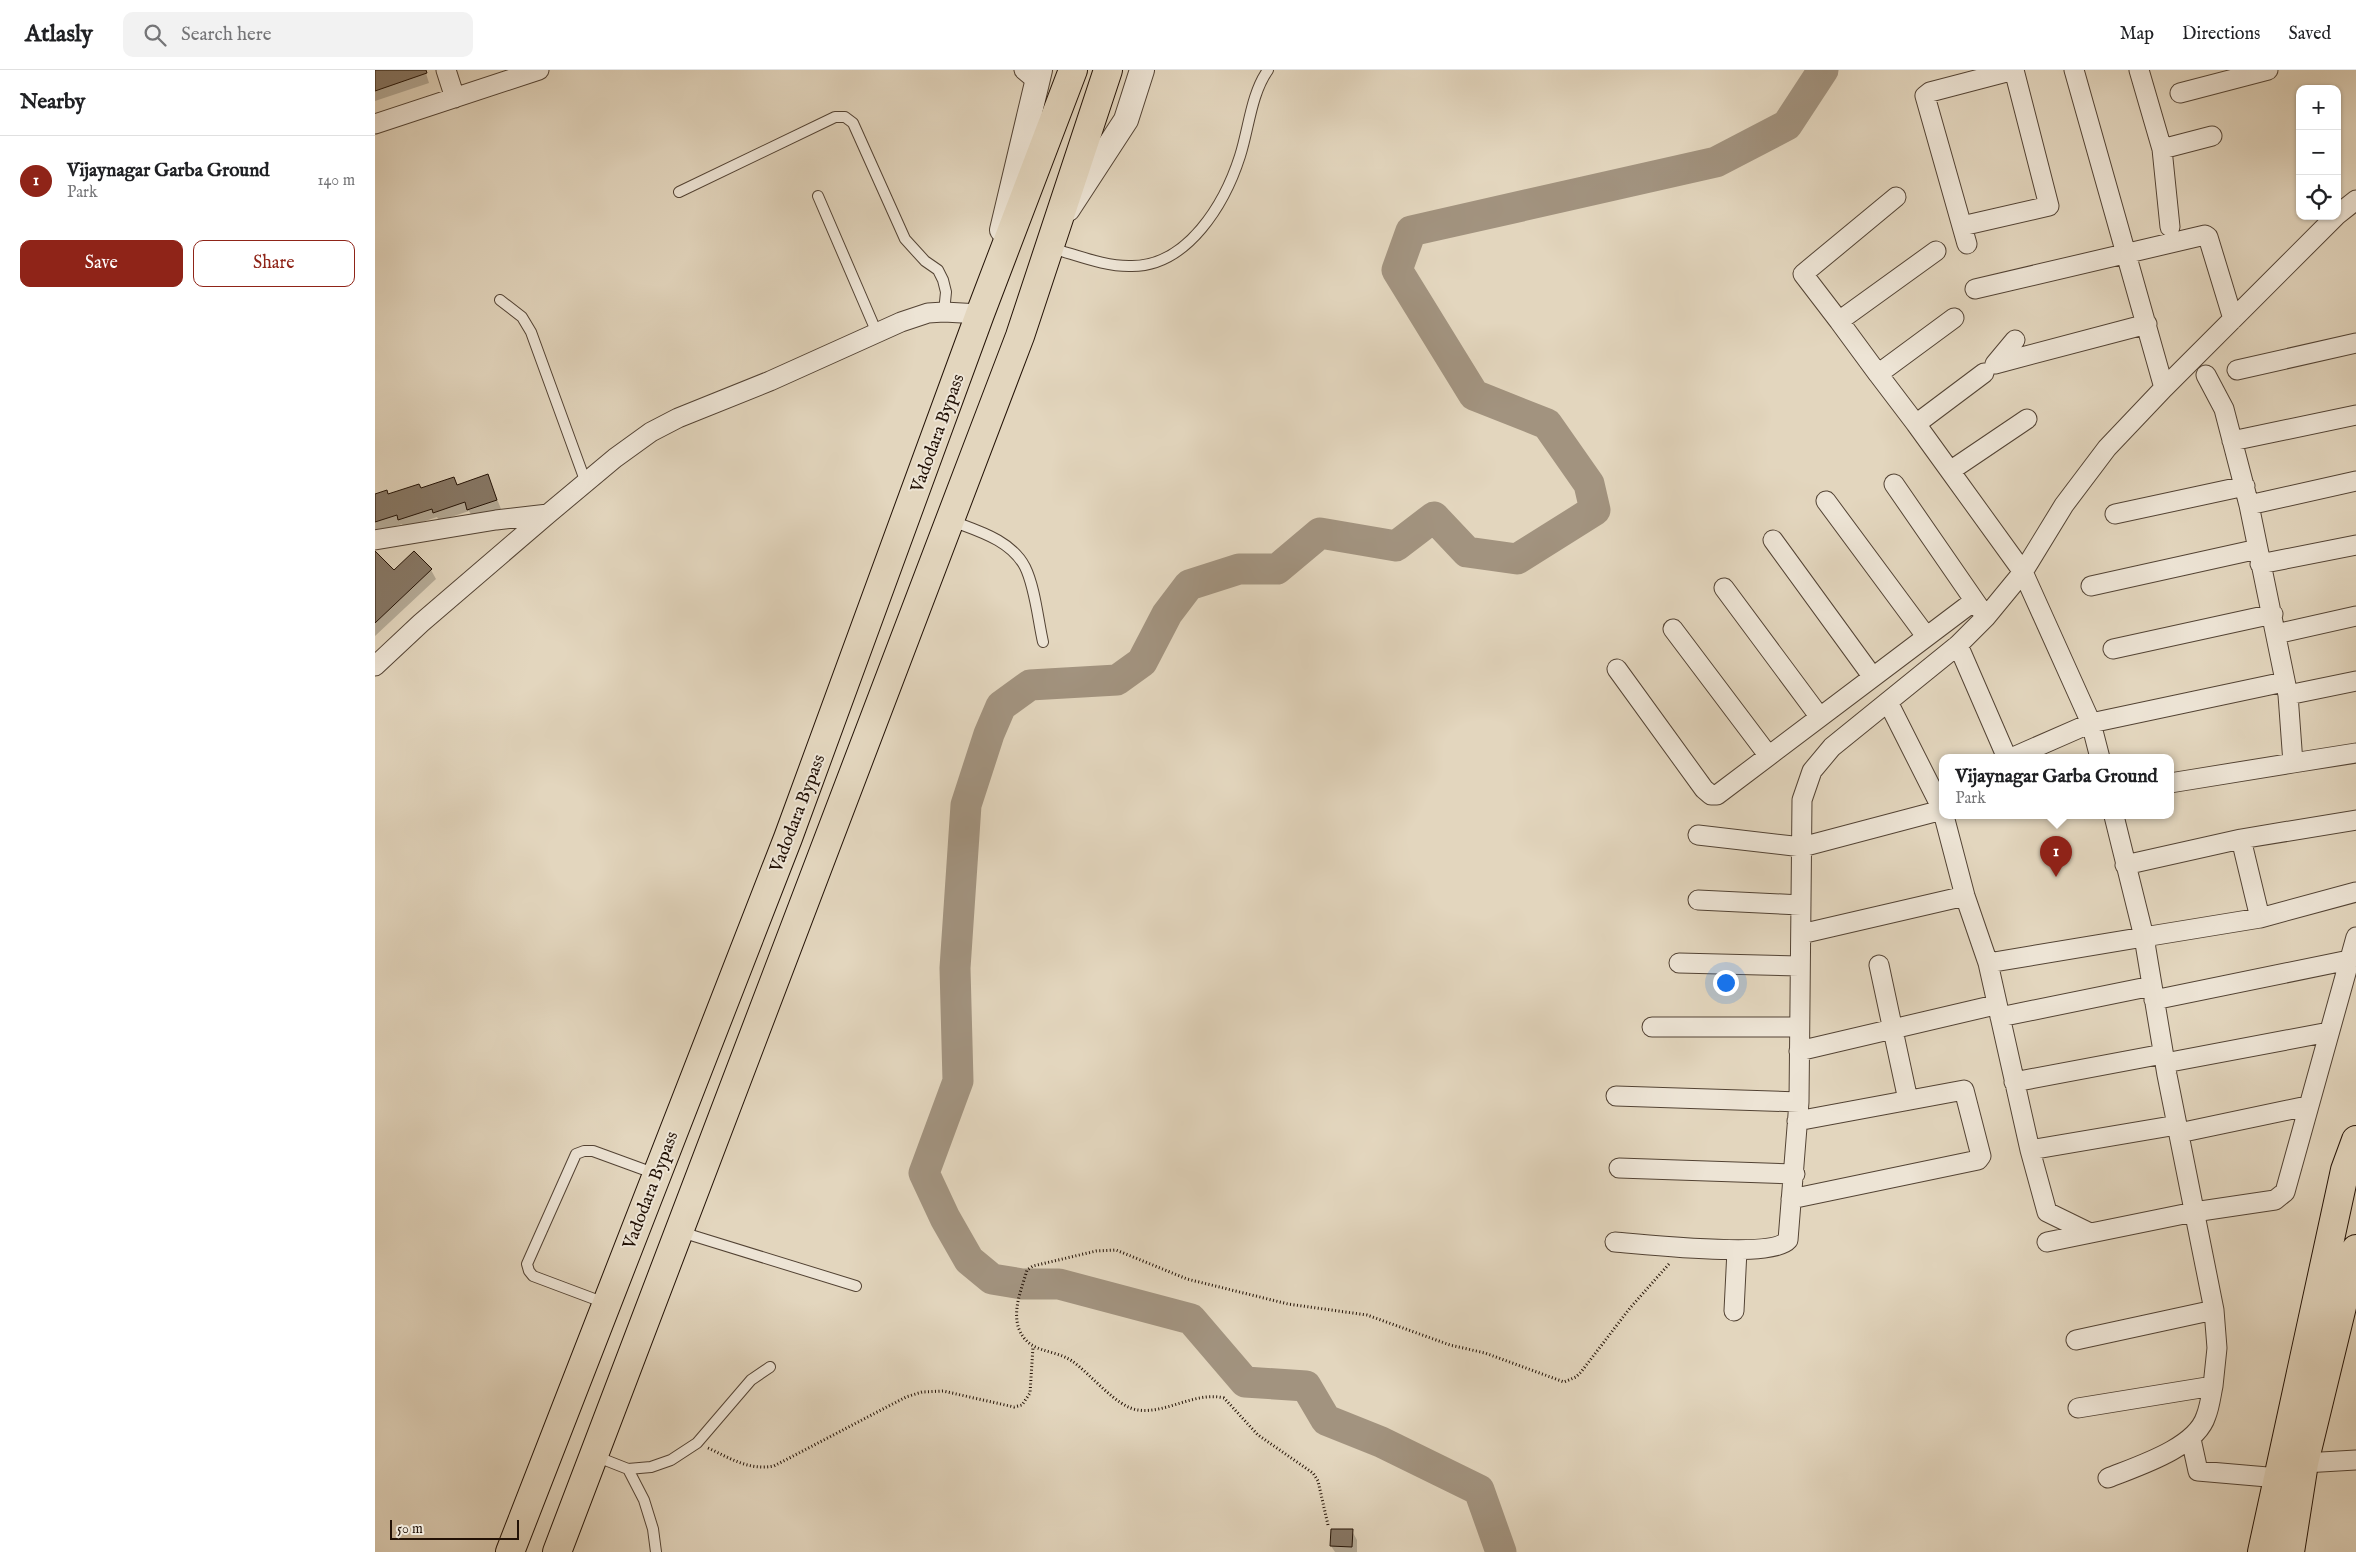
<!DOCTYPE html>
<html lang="en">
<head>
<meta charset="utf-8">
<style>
	:root { --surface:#fff; --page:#f2f2f2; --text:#202124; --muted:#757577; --line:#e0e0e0; --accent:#8f2418 }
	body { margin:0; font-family:"IM FELL English",serif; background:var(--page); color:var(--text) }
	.controls { position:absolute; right:15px; top:15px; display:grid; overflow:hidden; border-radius:10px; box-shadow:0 1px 4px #0004 }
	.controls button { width:45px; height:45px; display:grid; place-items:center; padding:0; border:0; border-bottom:1px solid var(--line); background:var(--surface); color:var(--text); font:25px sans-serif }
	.scale { position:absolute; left:15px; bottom:12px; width:129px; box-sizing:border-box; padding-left:5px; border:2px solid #231206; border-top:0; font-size:14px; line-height:18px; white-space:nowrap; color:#231206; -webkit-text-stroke:4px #ede4d5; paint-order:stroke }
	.you { position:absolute; left:1350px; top:912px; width:18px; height:18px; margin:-12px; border:4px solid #fff; border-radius:50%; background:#1a73e8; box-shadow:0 0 0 8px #1a73e833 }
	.badge { display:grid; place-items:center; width:32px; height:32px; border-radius:50%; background:var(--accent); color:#fff; font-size:16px; font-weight:700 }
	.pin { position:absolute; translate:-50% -41px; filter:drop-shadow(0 1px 2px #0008) }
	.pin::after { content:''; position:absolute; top:26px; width:18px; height:15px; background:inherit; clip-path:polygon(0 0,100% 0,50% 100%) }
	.popup { position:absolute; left:1564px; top:684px; width:235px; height:65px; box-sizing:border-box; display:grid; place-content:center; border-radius:10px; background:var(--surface); filter:drop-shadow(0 1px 4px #0005); font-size:16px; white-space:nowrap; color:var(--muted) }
	.popup b { font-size:19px; color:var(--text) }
	.popup::after { content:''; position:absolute; left:50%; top:100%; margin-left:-10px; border:10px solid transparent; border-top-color:var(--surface) }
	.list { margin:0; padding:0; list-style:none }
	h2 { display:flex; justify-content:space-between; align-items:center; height:65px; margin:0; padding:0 20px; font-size:21px }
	h2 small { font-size:16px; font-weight:400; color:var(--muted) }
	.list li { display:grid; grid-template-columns:32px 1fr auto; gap:15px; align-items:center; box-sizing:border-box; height:90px; padding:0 20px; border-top:1px solid var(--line) }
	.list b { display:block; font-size:19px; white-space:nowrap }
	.list p { margin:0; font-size:16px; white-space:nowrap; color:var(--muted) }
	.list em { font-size:16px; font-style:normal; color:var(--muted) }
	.actions { display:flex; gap:10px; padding:15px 20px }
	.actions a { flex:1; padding:11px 0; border:1px solid var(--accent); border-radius:10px; text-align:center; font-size:18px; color:var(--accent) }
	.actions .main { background:var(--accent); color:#fff }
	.icon { flex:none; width:28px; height:28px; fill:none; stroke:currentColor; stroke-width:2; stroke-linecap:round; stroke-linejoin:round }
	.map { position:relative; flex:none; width:1981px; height:1482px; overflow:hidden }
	header { display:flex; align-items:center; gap:30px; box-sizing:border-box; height:70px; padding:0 25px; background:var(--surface); border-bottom:1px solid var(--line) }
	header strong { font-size:24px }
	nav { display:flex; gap:28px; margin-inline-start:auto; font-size:18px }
	.search { width:350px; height:45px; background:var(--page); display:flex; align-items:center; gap:12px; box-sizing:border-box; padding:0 18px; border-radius:10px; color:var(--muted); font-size:19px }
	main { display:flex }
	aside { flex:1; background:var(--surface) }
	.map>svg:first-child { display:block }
	.shadow { fill:#0003 }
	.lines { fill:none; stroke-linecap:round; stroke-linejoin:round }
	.river { stroke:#a2937f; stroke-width:31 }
	.building { fill:#877866; stroke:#231206 }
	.service-casing { stroke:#534334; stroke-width:12 }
	.minor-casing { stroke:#534334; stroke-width:21 }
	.tertiary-casing { stroke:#534334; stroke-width:26 }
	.primary-casing { stroke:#231206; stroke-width:30 }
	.trunk-casing { stroke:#231206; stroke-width:30 }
	.path { stroke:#231206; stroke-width:3; stroke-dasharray:1 2.5; stroke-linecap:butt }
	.service { stroke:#ede4d5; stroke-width:10 }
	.minor { stroke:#ede4d5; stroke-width:19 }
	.tertiary { stroke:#ede4d5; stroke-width:24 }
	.primary { stroke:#e3d6be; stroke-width:28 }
	.trunk { stroke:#e3d6be; stroke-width:28 }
	.labels { text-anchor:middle; stroke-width:4; stroke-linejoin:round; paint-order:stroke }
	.street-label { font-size:18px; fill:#231206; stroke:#ede4d5 }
</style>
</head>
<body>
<header>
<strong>Atlasly</strong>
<div class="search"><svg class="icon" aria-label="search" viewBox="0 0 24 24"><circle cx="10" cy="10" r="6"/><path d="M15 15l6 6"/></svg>Search here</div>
<nav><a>Map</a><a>Directions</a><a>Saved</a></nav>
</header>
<main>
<aside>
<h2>Nearby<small></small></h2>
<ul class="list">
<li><span class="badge">1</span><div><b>Vijaynagar Garba Ground</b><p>Park</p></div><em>140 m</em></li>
</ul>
<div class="actions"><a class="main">Save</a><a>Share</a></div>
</aside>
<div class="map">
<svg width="1981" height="1482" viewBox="0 0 1981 1482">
	<rect width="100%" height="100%" fill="#e3d6be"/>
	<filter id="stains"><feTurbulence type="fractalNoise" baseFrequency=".004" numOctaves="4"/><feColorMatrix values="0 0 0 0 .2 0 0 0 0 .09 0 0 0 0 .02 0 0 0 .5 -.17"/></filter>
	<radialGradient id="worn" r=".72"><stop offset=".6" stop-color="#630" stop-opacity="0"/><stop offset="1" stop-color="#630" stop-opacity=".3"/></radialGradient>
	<path class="shadow" d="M0 0H50L54 13 0 31Z
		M113 406 126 439 98 448 94 441 64 451 62 447 29 458 27 454 0 463V425L13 426 46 419 79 409 83 416Z
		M0 482 19 502 56 500 61 509 0 566Z
		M977 1461 982 1470V1482H960L956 1476Z"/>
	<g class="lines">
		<path class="river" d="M1126 1482 1104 1420 1006 1372 951 1350 931 1316 870 1312 816 1249 684 1214H647L617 1209 594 1190 570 1148 549 1103 583 1011 580 898 591 735 614 664 626 636 655 615 742 610 767 592 792 544 814 515 864 499H902L945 463 1021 476 1059 447 1092 482 1142 489 1220 440 1214 414 1172 354 1099 325 1022 200 1036 161 1341 92 1412 55 1448 0"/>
	</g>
	<path class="building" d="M0 0H51L52 3 0 21Z
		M113 404 122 430 92 440 90 432 58 443 57 439 23 450 22 445 0 452V424L12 420 13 424 44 414 46 418 79 407 82 415Z
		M0 481 19 500 39 481 57 499 0 553Z
		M956 1459H978L977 1477 955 1476Z"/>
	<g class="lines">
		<defs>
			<path id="service" d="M304 122 460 47H470L478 53 530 169 550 191 563 200 568 210 571 222 569 242
				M443 126 502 263
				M676 178C702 185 730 197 757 196 813 196 850 133 865 86 874 58 876 24 893 0
				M125 230 147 247 156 262 211 413
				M577 451C603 461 636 470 650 497 660 517 663 550 668 572
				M306 1162 481 1216
				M230 1233 158 1206 154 1201 152 1194 201 1084 209 1081H218L281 1104
				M220 1386 253 1399 269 1430 278 1459 281 1482
				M253 1399 276 1397 296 1390 322 1373 376 1310 395 1297"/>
			<path id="minor" d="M71 0 80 28
				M649 0 655 5 663 7
				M1699 0 1789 318
				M1764 0 1787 79 1837 66
				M1805 23 1893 0
				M0 54 164 0
				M1787 79 1795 157
				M1962 145 1981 130
				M1587 156 1674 136 1639 0
				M1592 174 1550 26 1555 22 1639 0
				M1600 219 1830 165 1833 167 1858 249
				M1464 251 1428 204 1521 127
				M1620 294 1772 254
				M1620 294 1640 270
				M1862 300 1981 273
				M1503 304 1464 251 1561 181
				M1652 349 1575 401 1648 502 1716 653 1725 688
				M1541 354 1503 304 1579 248
				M1857 371 1981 345
				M1575 401 1541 354 1609 303
				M1519 414 1606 540
				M1451 431 1551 566
				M1874 435 1981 411
				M1740 444 1870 416
				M0 470 121 450 173 444
				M1398 470 1497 606
				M1885 494 1981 475
				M1716 516 1883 479
				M1349 518 1444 646
				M1298 559 1393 685
				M1901 564 1981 546
				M1583 575 1632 688
				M1738 579 1898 544
				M0 596 46 553 173 444 240 388 276 362 303 348 395 311 526 252 553 243 569 242 605 244
				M1242 599 1329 719 1336 725H1342L1599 531
				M1913 625 1981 611
				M1513 632 1567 739
				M1636 688 1716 653 1909 612
				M1918 693 1981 683
				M1795 713 1918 693 1913 625 1874 435 1849 339 1831 305
				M1569 746 1590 826 1613 893
				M1739 746 1769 867 1613 893 1655 1080 1802 1055
				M1323 765 1427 777 1567 740V742
				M1866 769 1885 848
				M1750 795 1866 769 1981 750
				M1323 830 1426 835
				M1426 864 1590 826
				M1304 893 1424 896
				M1504 895 1533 1030
				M1779 930 1974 890
				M1625 947 1777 916
				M1277 957H1424
				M1424 981 1620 935
				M1790 993 1954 962
				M1639 1012 1788 984
				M1241 1026 1424 1032
				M1804 1063 1932 1036
				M1655 1080 1672 1142 1715 1163
				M1244 1098 1420 1104
				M1416 1129 1603 1090 1606 1086 1589 1020 1422 1051
				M1240 1172C1268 1174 1397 1189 1413 1170L1424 1032 1427 730 1437 701 1457 677 1583 575 1611 547 1648 502 1689 435 1732 378 1789 318 1961 146
				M1672 1172 1819 1142 1900 1130 1910 1122 1981 867
				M1359 1241 1362 1180
				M1701 1270 1839 1240
				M1703 1338 1838 1316 1842 1278 1839 1240 1792 1005 1769 867 1885 848 1981 822
				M1816 1369 1823 1401 1904 1408
				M1929 1393 1981 1390
				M1733 1408C1763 1396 1821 1378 1831 1346 1835 1336 1836 1325 1838 1316"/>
			<path id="tertiary" d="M693 139 751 50 767 0
				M627 160 665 0"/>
			<path id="primary" d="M1887 1482 1970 1100 1981 1070
				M1915 1482 1929 1393 1981 1179"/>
			<path id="trunk" d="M135 1482 413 768 605 244 698 0
				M182 1482 645 266 733 0"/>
		</defs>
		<use href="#service" class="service-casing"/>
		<use href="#minor" class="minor-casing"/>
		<use href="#tertiary" class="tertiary-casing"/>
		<use href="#primary" class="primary-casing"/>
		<use href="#trunk" class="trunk-casing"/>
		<path class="path" d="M333 1378C355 1388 374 1401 399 1396L531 1327 547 1322 568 1321 639 1337 647 1335 655 1323 658 1277
			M953 1455 943 1411 938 1403 883 1365 849 1328C820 1321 792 1344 763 1340 741 1337 716 1304 697 1291 677 1278 654 1284 644 1259 637 1240 647 1218 652 1200L658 1196 721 1181 741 1180 812 1209 913 1234 992 1245 1075 1275 1110 1283 1189 1312 1201 1307 1206 1302 1255 1238 1294 1194"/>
		<use href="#service" class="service"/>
		<use href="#minor" class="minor"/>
		<use href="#tertiary" class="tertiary"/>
		<use href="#primary" class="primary"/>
		<use href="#trunk" class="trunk"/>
	</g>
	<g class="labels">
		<g class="street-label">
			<text transform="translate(562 363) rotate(-70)" y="6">Vadodara Bypass</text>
			<text transform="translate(422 743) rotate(-69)" y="6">Vadodara Bypass</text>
			<text transform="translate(275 1120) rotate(-69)" y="6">Vadodara Bypass</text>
		</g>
	</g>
	<rect width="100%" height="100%" filter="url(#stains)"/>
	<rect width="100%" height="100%" fill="url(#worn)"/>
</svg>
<div class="controls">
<button>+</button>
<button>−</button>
<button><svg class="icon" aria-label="locate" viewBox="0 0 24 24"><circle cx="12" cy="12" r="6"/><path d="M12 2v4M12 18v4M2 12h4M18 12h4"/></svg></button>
</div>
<div class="scale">50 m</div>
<div class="you"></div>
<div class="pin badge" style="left:1681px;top:807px">1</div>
<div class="popup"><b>Vijaynagar Garba Ground</b>Park</div>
</div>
</main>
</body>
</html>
